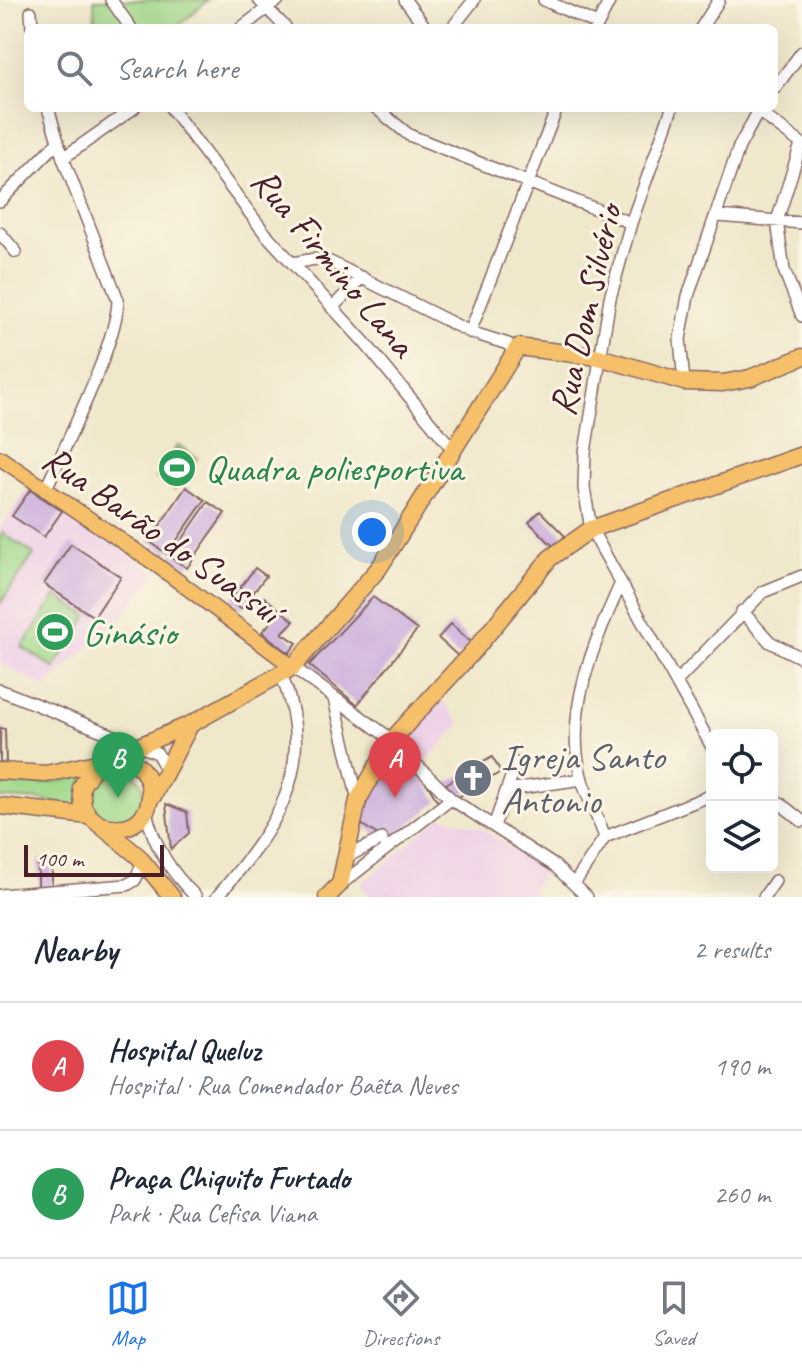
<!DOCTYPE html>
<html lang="en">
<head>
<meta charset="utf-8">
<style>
	:root { --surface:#fff; --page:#f6f6f7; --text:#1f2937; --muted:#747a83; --line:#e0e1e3; --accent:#1a73e8 }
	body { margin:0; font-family:Caveat,sans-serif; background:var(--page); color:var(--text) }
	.controls { position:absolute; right:24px; bottom:24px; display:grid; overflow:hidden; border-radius:12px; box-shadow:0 8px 32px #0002 }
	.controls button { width:72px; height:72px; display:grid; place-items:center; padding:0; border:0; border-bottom:2px solid var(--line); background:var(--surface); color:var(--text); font:40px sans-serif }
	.scale { position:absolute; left:24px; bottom:20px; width:140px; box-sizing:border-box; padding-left:8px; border:4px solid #4a1f2b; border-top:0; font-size:22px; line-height:28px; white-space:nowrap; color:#4a1f2b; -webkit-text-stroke:6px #fcf5e5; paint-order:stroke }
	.you { position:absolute; left:372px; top:532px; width:28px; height:28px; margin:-20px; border:6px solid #fff; border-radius:50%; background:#1a73e8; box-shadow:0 0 0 12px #1a73e833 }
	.badge { display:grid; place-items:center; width:52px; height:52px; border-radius:50%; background:var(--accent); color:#fff; font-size:26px; font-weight:700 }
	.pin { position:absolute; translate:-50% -66px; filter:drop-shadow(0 2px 4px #0008) }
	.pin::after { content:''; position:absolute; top:42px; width:28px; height:24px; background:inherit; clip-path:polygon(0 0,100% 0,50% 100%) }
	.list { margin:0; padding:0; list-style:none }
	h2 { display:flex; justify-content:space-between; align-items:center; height:104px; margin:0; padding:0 32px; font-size:34px }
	h2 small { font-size:26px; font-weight:400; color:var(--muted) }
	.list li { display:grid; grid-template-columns:52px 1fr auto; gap:24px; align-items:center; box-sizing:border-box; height:128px; padding:0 32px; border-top:2px solid var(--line) }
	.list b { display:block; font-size:30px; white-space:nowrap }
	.list p { margin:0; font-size:26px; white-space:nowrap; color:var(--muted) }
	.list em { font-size:26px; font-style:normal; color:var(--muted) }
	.icon { flex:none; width:44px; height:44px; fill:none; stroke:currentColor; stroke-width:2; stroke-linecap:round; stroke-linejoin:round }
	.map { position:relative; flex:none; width:802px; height:897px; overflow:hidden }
	.search { position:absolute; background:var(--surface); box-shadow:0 8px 32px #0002; left:24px; right:24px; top:24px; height:88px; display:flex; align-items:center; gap:20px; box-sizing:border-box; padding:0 28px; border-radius:12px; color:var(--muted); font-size:30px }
	.sheet { height:360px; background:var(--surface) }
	nav { display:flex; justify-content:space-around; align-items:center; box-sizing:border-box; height:112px; border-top:2px solid var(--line); background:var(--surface); font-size:22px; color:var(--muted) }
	nav a { display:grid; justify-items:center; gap:4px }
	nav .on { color:var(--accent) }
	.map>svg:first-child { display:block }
	.built { fill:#eed0e7 }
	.green { fill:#a0d88a; stroke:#757c5a; stroke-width:2 }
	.building { fill:#c9abdd }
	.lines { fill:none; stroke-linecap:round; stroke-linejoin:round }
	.minor-casing { stroke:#846563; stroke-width:14 }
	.major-casing { stroke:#846563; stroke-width:17 }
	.highway-casing { stroke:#846563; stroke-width:19 }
	.minor { stroke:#fff; stroke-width:11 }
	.major { stroke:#f6c06b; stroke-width:14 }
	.highway { stroke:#f6c06b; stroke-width:16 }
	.labels { text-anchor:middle; stroke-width:6; stroke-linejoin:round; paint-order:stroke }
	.street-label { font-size:38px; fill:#4a1f2b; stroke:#fcf5e5 }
	.leisure-label { font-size:38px; fill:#27864d; stroke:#fcf5e5; text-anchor:start }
	.worship-label { font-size:38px; fill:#5b616d; stroke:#fcf5e5; text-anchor:start }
</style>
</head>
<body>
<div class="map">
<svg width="802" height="897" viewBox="0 0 802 897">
	<rect width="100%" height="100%" fill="#fcf5e5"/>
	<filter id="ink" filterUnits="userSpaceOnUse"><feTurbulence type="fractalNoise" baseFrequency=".0125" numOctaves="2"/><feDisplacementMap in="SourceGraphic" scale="16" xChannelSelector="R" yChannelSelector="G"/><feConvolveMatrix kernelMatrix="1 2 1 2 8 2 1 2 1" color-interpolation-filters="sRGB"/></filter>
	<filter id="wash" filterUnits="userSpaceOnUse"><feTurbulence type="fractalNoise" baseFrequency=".006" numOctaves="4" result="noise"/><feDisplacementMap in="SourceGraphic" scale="32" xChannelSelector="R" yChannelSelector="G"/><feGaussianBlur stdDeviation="1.8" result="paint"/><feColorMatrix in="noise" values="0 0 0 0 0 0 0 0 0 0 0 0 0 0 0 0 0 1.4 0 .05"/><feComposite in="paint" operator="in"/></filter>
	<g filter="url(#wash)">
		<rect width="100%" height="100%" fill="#f0e8cb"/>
		<path class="built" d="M31 484 157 574 120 618 44 687 0 663V528Z
			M438 696 461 724 426 761 402 737Z
			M441 816 481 828 546 869 528 897H372L360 885Z"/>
		<path class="green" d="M94 0H208L176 28H95Z
			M178 445 197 458 175 490 156 478Z
			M2 533 34 554 0 604V536Z
			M56 596 88 616 54 668 22 647Z
			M90 795a27 27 0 1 1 54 0a27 27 0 1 1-54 0Z
			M84 776V811L41 800 0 798V782L43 784Z"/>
		<g id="blocks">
			<path class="building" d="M186 487 205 500 167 554 149 541Z
				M30 490 62 511 44 537 12 516Z
				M208 502 225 513 187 568 170 557Z
				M540 511 565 536 554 547 529 522Z
				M71 544 121 577 94 617 44 584Z
				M255 568 266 576 241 609 230 601Z
				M264 597 294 621 282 633 297 643 289 653 262 632 275 618 259 605Z
				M373 597 417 630 357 705 309 665Z
				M451 624 471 642 458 656 438 638Z
				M0 728 5 729 6 763 0 762Z
				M392 747 424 779 438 802 387 841 358 822Z
				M492 757 501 772 455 799 446 784Z
				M166 804 187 812 189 833 171 849Z
				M38 861H52V891H38Z"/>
		</g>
	</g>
	<g filter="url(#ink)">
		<use href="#blocks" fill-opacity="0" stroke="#846563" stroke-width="2"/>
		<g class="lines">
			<defs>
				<path id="minor" d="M111 0 131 28
					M259 0 286 28
					M405 0 426 28
					M544 0 597 24
					M31 12 32 28
					M241 28 278 0
					M452 28 474 0
					M596 28 610 0
					M701 28 719 0
					M774 89 802 52
					M171 108 264 232 365 343 455 452
					M376 108 409 135 631 223
					M672 108 631 223 610 298 585 452 584 488 591 529 712 747
					M754 108 802 144
					M801 144 777 221 784 270 802 316
					M63 158 134 108
					M0 201 58 142
					M718 216 802 223
					M0 233 16 252
					M293 263 315 259 330 262 470 332 508 344 514 353
					M332 308 362 277
					M470 332 557 108
					M684 382 680 339 688 296 739 147 760 108
					M45 491C65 445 117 344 118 300L63 158 48 108
					M742 611 770 642 802 658
					M293 667 392 740 451 799 555 866 587 897
					M677 681 763 592 802 576
					M0 690 157 753 165 767
					M334 699 358 800
					M507 790 582 779
					M772 797 802 821
					M146 812C155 848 170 871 196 897
					M494 826 516 763
					M605 837C598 818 588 799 582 780 563 713 594 643 621 583
					M346 857 382 839
					M341 884 451 799
					M574 884 605 837 712 795
					M0 895 127 885 135 880 143 863
					M217 897C277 826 318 771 282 676
					M764 897 775 881"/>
				<path id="major" d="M0 458 154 563 293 667"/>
				<path id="highway" d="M108 759 191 724 293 667 379 568 518 347 599 357 684 382 723 383 750 378 802 357
					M0 771 46 774 96 763
					M153 796 190 725
					M0 806 89 816
					M101 825C170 845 164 736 97 763L81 787 83 807 89 816 138 856 172 897
					M327 897 340 884 358 800 392 740 477 647 550 558 591 529 802 455"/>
			</defs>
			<use href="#minor" class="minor-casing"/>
			<use href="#major" class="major-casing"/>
			<use href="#highway" class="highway-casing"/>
			<use href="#minor" class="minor"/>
			<use href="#major" class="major"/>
			<use href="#highway" class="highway"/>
		</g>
	</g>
	<defs>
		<symbol id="stadium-disc" viewBox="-11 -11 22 22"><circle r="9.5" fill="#2e9e5b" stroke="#fcf5e5"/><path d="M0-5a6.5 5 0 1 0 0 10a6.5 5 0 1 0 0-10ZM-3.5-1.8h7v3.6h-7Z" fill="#fff"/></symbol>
		<symbol id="church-disc" viewBox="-11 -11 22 22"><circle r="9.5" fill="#6b7280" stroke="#fcf5e5"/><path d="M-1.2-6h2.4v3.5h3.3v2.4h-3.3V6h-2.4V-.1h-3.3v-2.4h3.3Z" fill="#fff"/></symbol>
	</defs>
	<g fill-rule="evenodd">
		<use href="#stadium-disc" x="155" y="446" width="44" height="44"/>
		<use href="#stadium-disc" x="33" y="610" width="44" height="44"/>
		<use href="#church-disc" x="451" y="756" width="44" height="44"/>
	</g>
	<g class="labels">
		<g class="street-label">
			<text transform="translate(334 262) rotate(50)" y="13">Rua Firmino Lana</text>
			<text transform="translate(585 310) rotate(-77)" y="13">Rua Dom Silvério</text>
			<text transform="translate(162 534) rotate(35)" y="13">Rua Barão do Suassuí</text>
		</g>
		<g class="leisure-label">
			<text x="205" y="481">Quadra poliesportiva</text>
			<text x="83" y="645">Ginásio</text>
		</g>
		<g class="worship-label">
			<text x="501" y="769">Igreja Santo<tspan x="501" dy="44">Antonio</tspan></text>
		</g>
	</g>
</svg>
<div class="controls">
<button><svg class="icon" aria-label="locate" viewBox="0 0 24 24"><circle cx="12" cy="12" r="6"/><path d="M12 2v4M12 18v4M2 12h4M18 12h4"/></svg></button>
<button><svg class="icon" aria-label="layers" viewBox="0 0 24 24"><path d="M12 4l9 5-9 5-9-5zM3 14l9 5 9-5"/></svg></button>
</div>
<div class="scale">100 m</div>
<div class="you"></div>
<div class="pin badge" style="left:395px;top:798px;background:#e0444e">A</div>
<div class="pin badge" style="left:118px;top:798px;background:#2e9e5b">B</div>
<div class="search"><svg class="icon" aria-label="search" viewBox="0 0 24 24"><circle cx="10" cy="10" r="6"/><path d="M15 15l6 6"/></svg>Search here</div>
</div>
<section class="sheet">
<h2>Nearby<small>2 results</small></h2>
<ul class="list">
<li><span class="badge" style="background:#e0444e">A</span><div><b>Hospital Queluz</b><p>Hospital · Rua Comendador Baêta Neves</p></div><em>190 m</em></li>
<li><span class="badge" style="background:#2e9e5b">B</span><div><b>Praça Chiquito Furtado</b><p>Park · Rua Cefisa Viana</p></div><em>260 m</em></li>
</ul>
</section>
<nav>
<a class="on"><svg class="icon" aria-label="map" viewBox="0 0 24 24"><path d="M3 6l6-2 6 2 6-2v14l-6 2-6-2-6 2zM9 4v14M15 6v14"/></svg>Map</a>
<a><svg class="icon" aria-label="directions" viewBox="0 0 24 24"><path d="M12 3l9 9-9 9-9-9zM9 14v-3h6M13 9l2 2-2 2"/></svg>Directions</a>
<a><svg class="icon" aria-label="saved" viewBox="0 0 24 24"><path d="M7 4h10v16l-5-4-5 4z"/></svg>Saved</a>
</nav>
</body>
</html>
